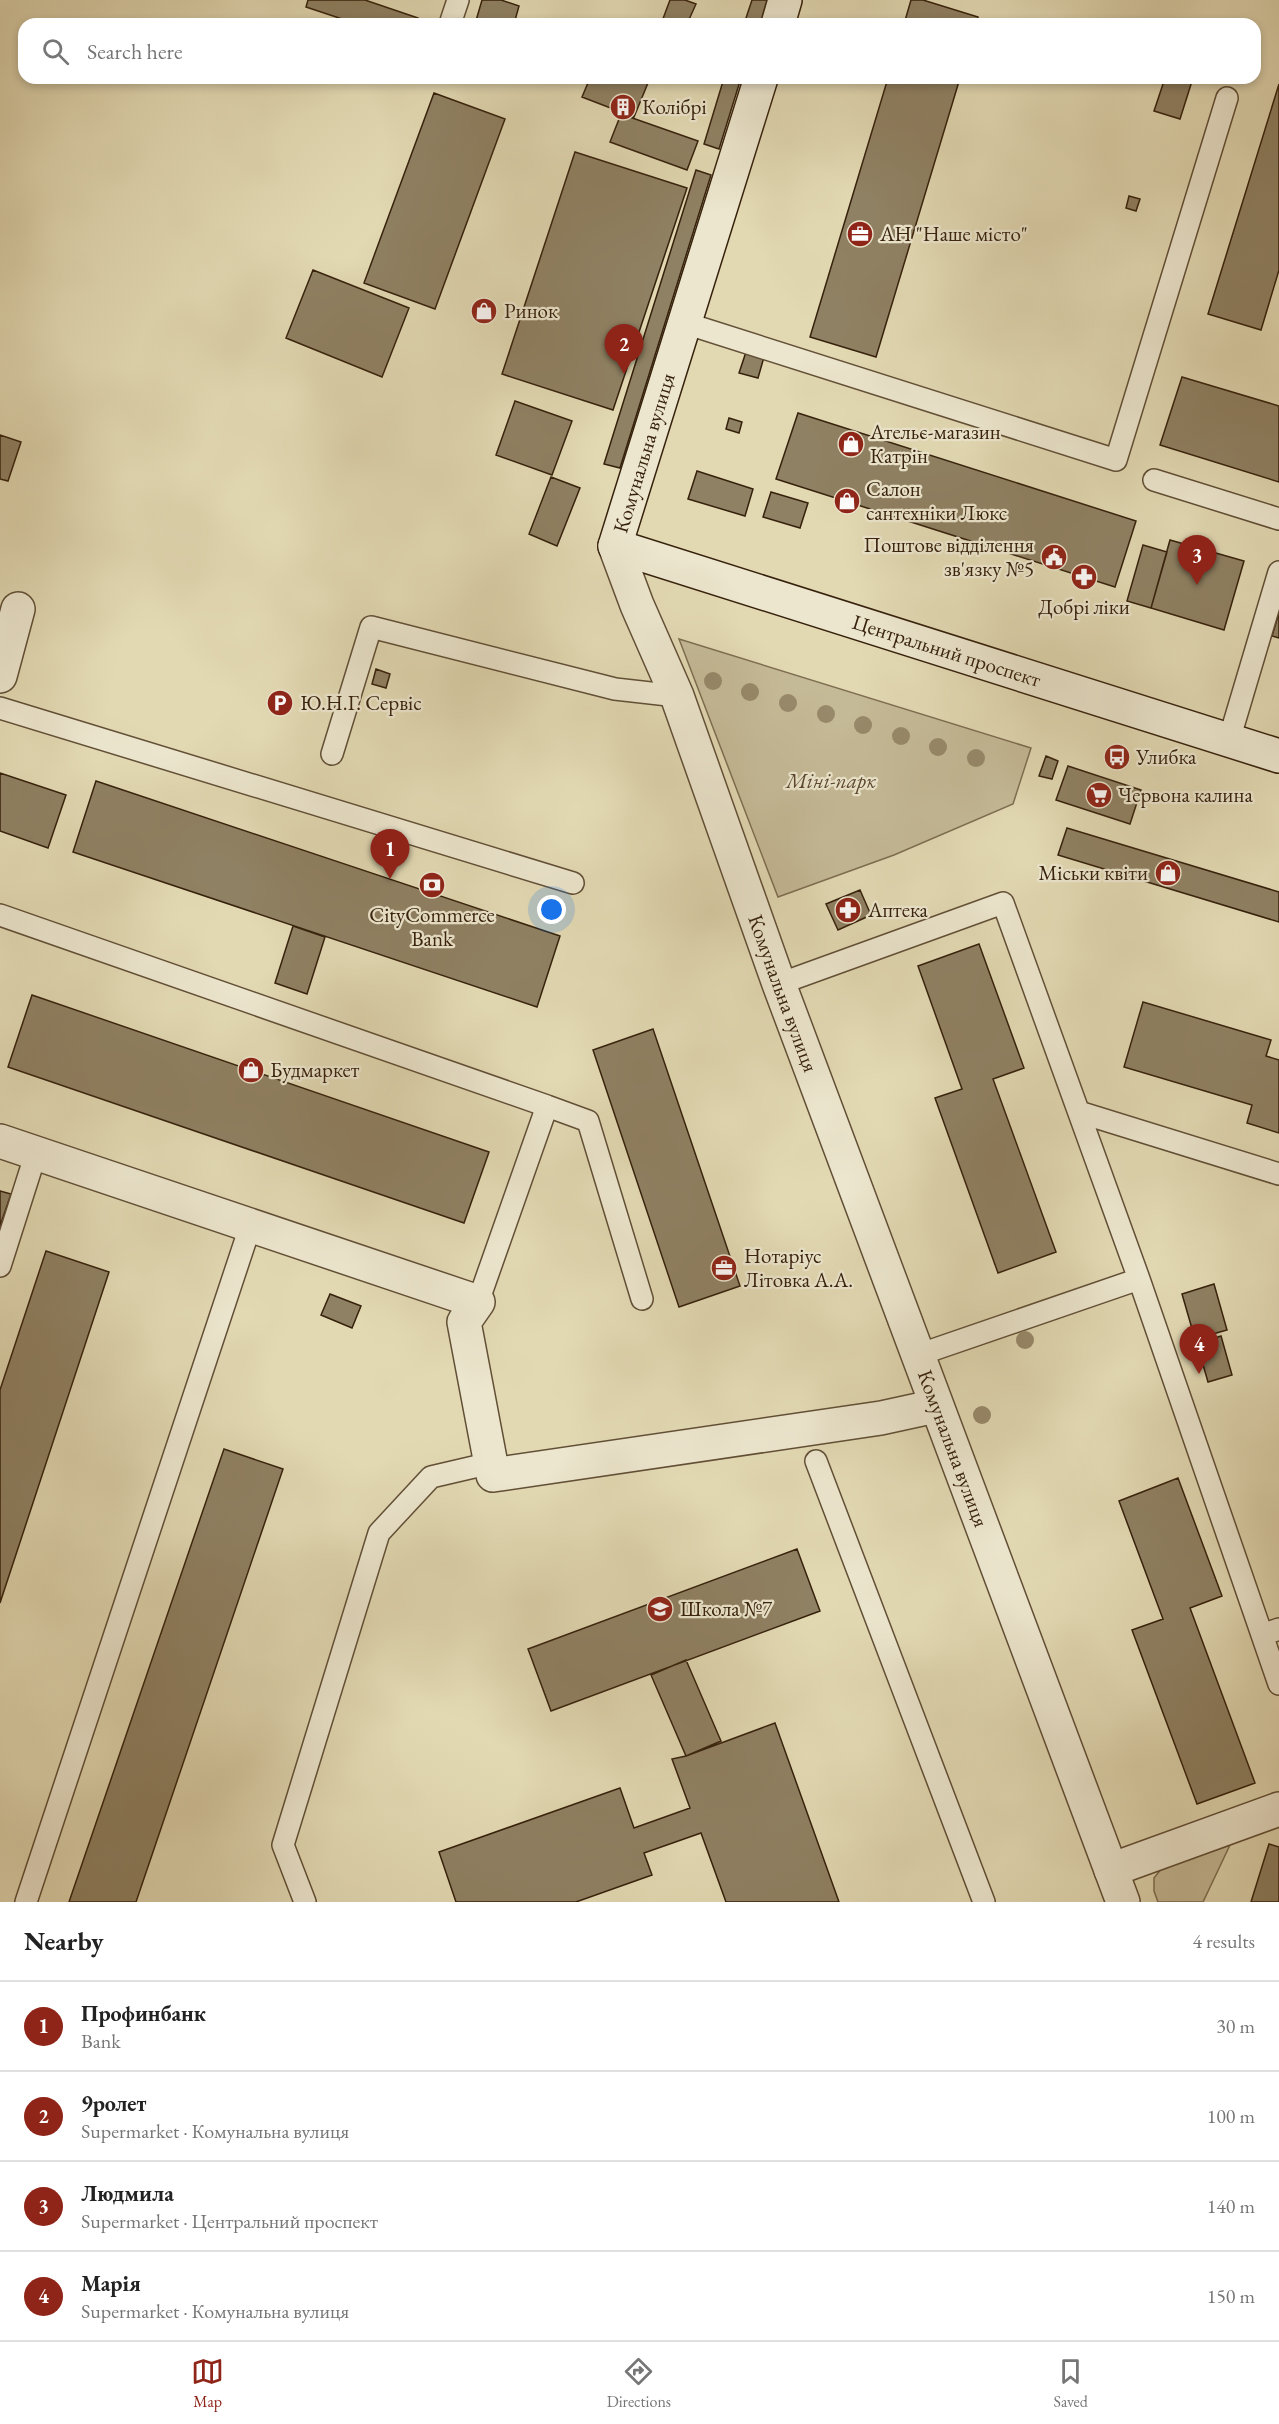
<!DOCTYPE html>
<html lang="en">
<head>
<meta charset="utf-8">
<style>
	:root { --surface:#fff; --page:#f2f2f2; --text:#222; --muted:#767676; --line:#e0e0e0; --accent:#8f2418 }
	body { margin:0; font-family:"EB Garamond",serif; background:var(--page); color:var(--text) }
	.you { position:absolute; left:552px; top:910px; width:21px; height:21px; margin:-15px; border:4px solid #fff; border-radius:50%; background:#1a73e8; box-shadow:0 0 0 9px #1a73e833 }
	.badge { display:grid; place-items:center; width:39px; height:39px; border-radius:50%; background:var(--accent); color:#fff; font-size:20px; font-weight:700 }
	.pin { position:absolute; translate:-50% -50px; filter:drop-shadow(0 2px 3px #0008) }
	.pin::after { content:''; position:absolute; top:32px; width:21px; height:18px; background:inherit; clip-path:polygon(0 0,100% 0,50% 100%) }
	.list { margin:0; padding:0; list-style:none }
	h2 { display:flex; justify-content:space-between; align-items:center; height:78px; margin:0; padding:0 24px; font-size:26px }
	h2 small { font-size:20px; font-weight:400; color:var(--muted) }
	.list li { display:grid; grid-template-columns:39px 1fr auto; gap:18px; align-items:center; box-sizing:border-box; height:90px; padding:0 24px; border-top:2px solid var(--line) }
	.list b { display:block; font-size:22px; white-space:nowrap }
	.list p { margin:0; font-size:20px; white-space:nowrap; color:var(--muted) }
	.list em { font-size:20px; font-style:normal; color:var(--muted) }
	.icon { flex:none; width:33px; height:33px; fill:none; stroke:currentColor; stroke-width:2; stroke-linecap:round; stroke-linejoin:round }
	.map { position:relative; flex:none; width:1279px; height:1902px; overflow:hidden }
	.search { position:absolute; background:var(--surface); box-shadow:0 3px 9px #0003; left:18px; right:18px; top:18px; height:66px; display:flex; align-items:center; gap:15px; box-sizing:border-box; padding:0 21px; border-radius:18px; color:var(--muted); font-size:22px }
	.sheet { height:438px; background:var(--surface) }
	nav { display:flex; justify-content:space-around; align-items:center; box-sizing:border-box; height:84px; border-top:2px solid var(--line); background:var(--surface); font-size:16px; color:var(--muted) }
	nav a { display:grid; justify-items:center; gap:3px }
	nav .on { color:var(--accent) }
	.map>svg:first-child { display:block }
	.green { fill:#c5ba97; stroke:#7e6e52; stroke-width:1.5 }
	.building { fill:#8f8163; stroke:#36210c; stroke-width:1.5 }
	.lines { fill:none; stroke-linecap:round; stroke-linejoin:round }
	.lane-casing { stroke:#614f36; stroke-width:24 }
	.street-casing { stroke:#614f36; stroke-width:36 }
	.secondary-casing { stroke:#36210c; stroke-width:36 }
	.lane { stroke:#ece6ce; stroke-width:21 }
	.street { stroke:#ece6ce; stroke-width:33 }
	.secondary { stroke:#ece6ce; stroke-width:33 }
	.tree { fill:#97896a }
	.labels { text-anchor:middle; stroke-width:4.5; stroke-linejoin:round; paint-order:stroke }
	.poi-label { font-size:21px; fill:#36210c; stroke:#ece6ce; text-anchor:start }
	.street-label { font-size:21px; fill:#36210c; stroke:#ece6ce }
	.park-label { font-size:21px; font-style:italic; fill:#5a472f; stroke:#ece6ce }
</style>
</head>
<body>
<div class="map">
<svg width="1279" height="1902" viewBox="0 0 1279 1902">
	<rect width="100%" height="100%" fill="#e2d9b3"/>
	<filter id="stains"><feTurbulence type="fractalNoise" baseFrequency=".00333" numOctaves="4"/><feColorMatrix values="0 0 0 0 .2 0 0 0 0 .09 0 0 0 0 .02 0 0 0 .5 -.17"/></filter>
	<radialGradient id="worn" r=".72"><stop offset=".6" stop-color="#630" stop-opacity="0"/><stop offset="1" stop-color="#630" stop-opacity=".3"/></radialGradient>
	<path class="green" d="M679 639 1031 748 1013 804 894 855 778 897Z
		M1230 1845 1203 1902H1158L1154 1891V1878L1162 1868Z"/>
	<path class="building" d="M308 0H365L418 18 416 24H357L306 7Z
		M482 0H501L519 6 514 24H475Z
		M670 0H685L696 4 687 24H661Z
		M752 0H770L762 24H744Z
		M911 0H923L978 17 976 24H904Z
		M590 78H650L634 117 582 97Z
		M724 78H741L719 149 704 144Z
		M888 78H960L876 357 810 337Z
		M1165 78H1193L1180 119 1154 111Z
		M1279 84V270L1261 330 1208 314Z
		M434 93 505 119 435 309 364 283Z
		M621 114 698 141 687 170 610 142Z
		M575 152 687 188 613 410 502 374Z
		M696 170 711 175 620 468 604 464Z
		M1129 196 1140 199 1136 211 1126 208Z
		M313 270 409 308 382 377 286 338Z
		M746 352 764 357 758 378 739 373Z
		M1182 377 1279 406V482L1160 445Z
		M515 401 572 421 552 475 496 455Z
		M798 413 1136 521 1115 587 776 479Z
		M729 418 742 422 739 433 726 429Z
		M0 435 21 442 8 481 0 479Z
		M697 471 753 489 745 516 688 499Z
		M551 477 580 488 557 546 529 534Z
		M771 492 808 503 800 528 763 517Z
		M1170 540 1244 561 1224 630 1151 608Z
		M1143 545 1167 552 1151 608 1127 601Z
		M1279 613V638L1272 636Z
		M376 669 390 674 386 688 372 684Z
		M1046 756 1058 761 1052 779 1039 776Z
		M1068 766 1141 790 1130 824 1056 800Z
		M0 773 66 795 48 848 0 831Z
		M96 781 560 936 537 1007 73 852Z
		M1067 828 1279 892V922L1058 855Z
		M860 890 871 915 838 930 826 904Z
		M293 926 325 937 307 994 275 983Z
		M979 944 1024 1068 993 1079 1056 1252 998 1273 935 1098 962 1089 918 966Z
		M32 995 489 1152 464 1223 8 1067Z
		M1143 1002 1271 1040 1266 1056 1279 1060V1133L1247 1123 1252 1105 1124 1067Z
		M653 1029 740 1286 679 1307 593 1050Z
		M0 1191 11 1194 0 1226Z
		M46 1251 109 1272 0 1603V1390Z
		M1214 1284 1227 1330 1195 1339 1182 1294Z
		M330 1294 361 1306 352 1328 321 1315Z
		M1221 1336 1232 1375 1208 1382 1197 1344Z
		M224 1449 283 1469 136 1902H69Z
		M1178 1478 1222 1596 1190 1608 1255 1783 1197 1804 1132 1630 1163 1619 1119 1501Z
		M797 1549 820 1611 551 1711 528 1649Z
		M686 1660 721 1741 686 1756 651 1675Z
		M775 1723 839 1902H726L701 1833 644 1853 652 1875 576 1902H456L439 1852 620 1788 634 1828 690 1808 672 1759 686 1756Z
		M1269 1844 1279 1847V1902H1251Z"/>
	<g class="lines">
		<defs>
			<path id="lane" d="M450 24 458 0
				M685 323 1116 460 1227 98
				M1154 480 1279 519
				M0 708 573 883
				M1229 740 1279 572
				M332 754 371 627 615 689 677 696
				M0 915 547 1106 478 1302
				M779 984 1003 903 1139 1279 1279 1684
				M547 1106 588 1121 642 1299
				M1079 1112 1279 1174
				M0 1266 36 1153
				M918 1355 1139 1279
				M816 1461 984 1902
				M1262 1635 1279 1629
				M26 1902 251 1224
				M305 1902 283 1845 379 1533 431 1477 491 1463"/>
			<g id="street">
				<path id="s1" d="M615 546 637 605 677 696 779 984 1123 1902"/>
				<path d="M0 676 18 609"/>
				<path d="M0 1141 478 1302 464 1322 493 1475 881 1418 936 1406"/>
				<path d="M1111 1870 1279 1809"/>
			</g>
			<g id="secondary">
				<path d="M778 24 785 0"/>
				<path id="s2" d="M761 78 615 546 1279 756"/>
			</g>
		</defs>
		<use href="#lane" class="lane-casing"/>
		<use href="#street" class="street-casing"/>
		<use href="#secondary" class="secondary-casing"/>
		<use href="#lane" class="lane"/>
		<use href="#street" class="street"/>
		<use href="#secondary" class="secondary"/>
	</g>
	<g class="tree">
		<circle cx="713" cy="681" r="9"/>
		<circle cx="750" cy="692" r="9"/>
		<circle cx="788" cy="703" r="9"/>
		<circle cx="826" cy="714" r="9"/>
		<circle cx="863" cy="725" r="9"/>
		<circle cx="901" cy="736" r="9"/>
		<circle cx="938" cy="747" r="9"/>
		<circle cx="976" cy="758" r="9"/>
		<circle cx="1025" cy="1340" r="9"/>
		<circle cx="982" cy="1415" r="9"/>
	</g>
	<defs>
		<symbol id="building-disc" viewBox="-11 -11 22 22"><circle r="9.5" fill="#8f2418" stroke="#ece6ce"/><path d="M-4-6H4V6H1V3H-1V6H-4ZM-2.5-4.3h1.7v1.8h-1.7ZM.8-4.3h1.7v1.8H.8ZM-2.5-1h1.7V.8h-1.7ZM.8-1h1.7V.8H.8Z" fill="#fff"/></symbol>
		<symbol id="office-disc" viewBox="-11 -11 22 22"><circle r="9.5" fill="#8f2418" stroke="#ece6ce"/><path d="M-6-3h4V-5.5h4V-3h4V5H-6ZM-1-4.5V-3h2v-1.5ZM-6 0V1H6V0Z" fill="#fff"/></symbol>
		<symbol id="shop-disc" viewBox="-11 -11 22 22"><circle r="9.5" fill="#8f2418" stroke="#ece6ce"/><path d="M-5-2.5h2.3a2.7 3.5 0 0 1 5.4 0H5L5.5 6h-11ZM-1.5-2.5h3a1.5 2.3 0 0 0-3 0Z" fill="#fff"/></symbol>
		<symbol id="civic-disc" viewBox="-11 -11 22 22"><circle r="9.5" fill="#8f2418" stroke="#ece6ce"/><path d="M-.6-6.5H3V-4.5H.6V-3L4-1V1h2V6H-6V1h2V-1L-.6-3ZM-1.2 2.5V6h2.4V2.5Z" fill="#fff"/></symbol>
		<symbol id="pharmacy-disc" viewBox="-11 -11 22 22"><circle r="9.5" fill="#8f2418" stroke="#ece6ce"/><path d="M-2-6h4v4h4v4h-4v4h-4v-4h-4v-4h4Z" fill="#fff"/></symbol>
		<symbol id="parking-disc" viewBox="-11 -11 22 22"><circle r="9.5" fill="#8f2418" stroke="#ece6ce"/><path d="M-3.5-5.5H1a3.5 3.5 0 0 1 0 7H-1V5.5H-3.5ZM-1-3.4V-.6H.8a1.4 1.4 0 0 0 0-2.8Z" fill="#fff"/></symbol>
		<symbol id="bus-disc" viewBox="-11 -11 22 22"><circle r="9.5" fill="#8f2418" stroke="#ece6ce"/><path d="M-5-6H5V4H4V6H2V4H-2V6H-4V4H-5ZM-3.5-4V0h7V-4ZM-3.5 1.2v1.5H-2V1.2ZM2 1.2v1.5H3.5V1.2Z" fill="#fff"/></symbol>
		<symbol id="supermarket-disc" viewBox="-11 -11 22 22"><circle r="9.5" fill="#8f2418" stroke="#ece6ce"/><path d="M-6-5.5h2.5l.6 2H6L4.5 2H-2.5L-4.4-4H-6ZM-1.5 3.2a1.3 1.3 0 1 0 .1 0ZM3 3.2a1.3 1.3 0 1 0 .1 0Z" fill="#fff"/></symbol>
		<symbol id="bank-disc" viewBox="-11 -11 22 22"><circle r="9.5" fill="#8f2418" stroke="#ece6ce"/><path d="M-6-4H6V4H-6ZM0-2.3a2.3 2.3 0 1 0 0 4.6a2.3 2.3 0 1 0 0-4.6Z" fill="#fff"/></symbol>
		<symbol id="school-disc" viewBox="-11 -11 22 22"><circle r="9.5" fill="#8f2418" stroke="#ece6ce"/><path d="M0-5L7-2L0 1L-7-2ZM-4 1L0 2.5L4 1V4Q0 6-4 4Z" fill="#fff"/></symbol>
	</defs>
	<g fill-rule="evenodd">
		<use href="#building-disc" x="608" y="92" width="30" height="30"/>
		<use href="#office-disc" x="845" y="219" width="30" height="30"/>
		<use href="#shop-disc" x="469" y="296" width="30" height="30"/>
		<use href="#shop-disc" x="836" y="429" width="30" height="30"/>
		<use href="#shop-disc" x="832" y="486" width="30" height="30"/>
		<use href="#civic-disc" x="1039" y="542" width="30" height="30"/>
		<use href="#pharmacy-disc" x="1069" y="562" width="30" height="30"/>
		<use href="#parking-disc" x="265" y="688" width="30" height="30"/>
		<use href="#bus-disc" x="1102" y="742" width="30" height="30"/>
		<use href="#supermarket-disc" x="1084" y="780" width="30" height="30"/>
		<use href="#shop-disc" x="1153" y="858" width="30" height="30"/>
		<use href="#bank-disc" x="417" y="870" width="30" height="30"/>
		<use href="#pharmacy-disc" x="833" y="895" width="30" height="30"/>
		<use href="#shop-disc" x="236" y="1055" width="30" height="30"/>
		<use href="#office-disc" x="709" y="1253" width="30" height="30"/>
		<use href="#school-disc" x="645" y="1594" width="30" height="30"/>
	</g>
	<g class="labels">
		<g class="poi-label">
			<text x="642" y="114">Колібрі</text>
			<text x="880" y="241">АН "Наше місто"</text>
			<text x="504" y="318">Ринок</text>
			<text x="870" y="439">Ательє-магазин<tspan x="870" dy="24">Катрін</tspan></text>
			<text x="866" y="496">Салон<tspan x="866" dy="24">сантехніки Люкс</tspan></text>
			<text x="1034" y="552" text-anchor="end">Поштове відділення<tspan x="1034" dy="24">зв'язку №5</tspan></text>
			<text x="1084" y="614" text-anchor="middle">Добрі ліки</text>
			<text x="300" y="710">Ю.Н.Г. Сервіс</text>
			<text x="1136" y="764">Улибка</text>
			<text x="1118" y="802">Червона калина</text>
			<text x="1148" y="880" text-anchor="end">Міськи квіти</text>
			<text x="868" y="917">Аптека</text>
			<text x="432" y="922" text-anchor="middle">CityCommerce<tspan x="432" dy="24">Bank</tspan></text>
			<text x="270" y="1077">Будмаркет</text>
			<text x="744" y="1263">Нотаріус<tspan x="744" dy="24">Літовка А.А.</tspan></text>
			<text x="680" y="1616">Школа №7</text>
		</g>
		<g class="street-label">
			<text transform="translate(644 453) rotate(-73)" y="7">Комунальна вулиця</text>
			<text dy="7" stroke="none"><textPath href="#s2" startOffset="838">Центральний проспект</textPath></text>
			<text dy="7" stroke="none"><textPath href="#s1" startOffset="478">Комунальна вулиця</textPath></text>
			<text dy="7" stroke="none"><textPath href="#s1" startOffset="964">Комунальна вулиця</textPath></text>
		</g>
		<g class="park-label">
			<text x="831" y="788">Міні-парк</text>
		</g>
	</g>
	<rect width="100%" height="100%" filter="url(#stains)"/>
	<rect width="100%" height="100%" fill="url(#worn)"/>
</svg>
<div class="you"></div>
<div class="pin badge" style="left:390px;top:879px">1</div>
<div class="pin badge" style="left:624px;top:374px">2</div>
<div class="pin badge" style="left:1197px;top:585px">3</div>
<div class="pin badge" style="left:1199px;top:1374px">4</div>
<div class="search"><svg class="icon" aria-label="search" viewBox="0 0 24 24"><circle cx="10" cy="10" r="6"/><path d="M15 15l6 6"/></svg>Search here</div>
</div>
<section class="sheet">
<h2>Nearby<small>4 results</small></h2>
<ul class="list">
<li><span class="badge">1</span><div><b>Профинбанк</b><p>Bank</p></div><em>30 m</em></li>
<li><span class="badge">2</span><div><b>9ролет</b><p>Supermarket · Комунальна вулиця</p></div><em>100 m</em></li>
<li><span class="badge">3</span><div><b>Людмила</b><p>Supermarket · Центральний проспект</p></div><em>140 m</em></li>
<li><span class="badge">4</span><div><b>Марія</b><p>Supermarket · Комунальна вулиця</p></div><em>150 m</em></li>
</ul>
</section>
<nav>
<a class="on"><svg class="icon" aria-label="map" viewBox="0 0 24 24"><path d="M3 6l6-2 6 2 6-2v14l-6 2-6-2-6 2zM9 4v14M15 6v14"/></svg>Map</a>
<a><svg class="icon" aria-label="directions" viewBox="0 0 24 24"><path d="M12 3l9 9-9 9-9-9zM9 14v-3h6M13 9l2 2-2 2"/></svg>Directions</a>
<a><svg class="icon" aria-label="saved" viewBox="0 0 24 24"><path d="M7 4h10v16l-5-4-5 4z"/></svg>Saved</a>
</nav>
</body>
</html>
